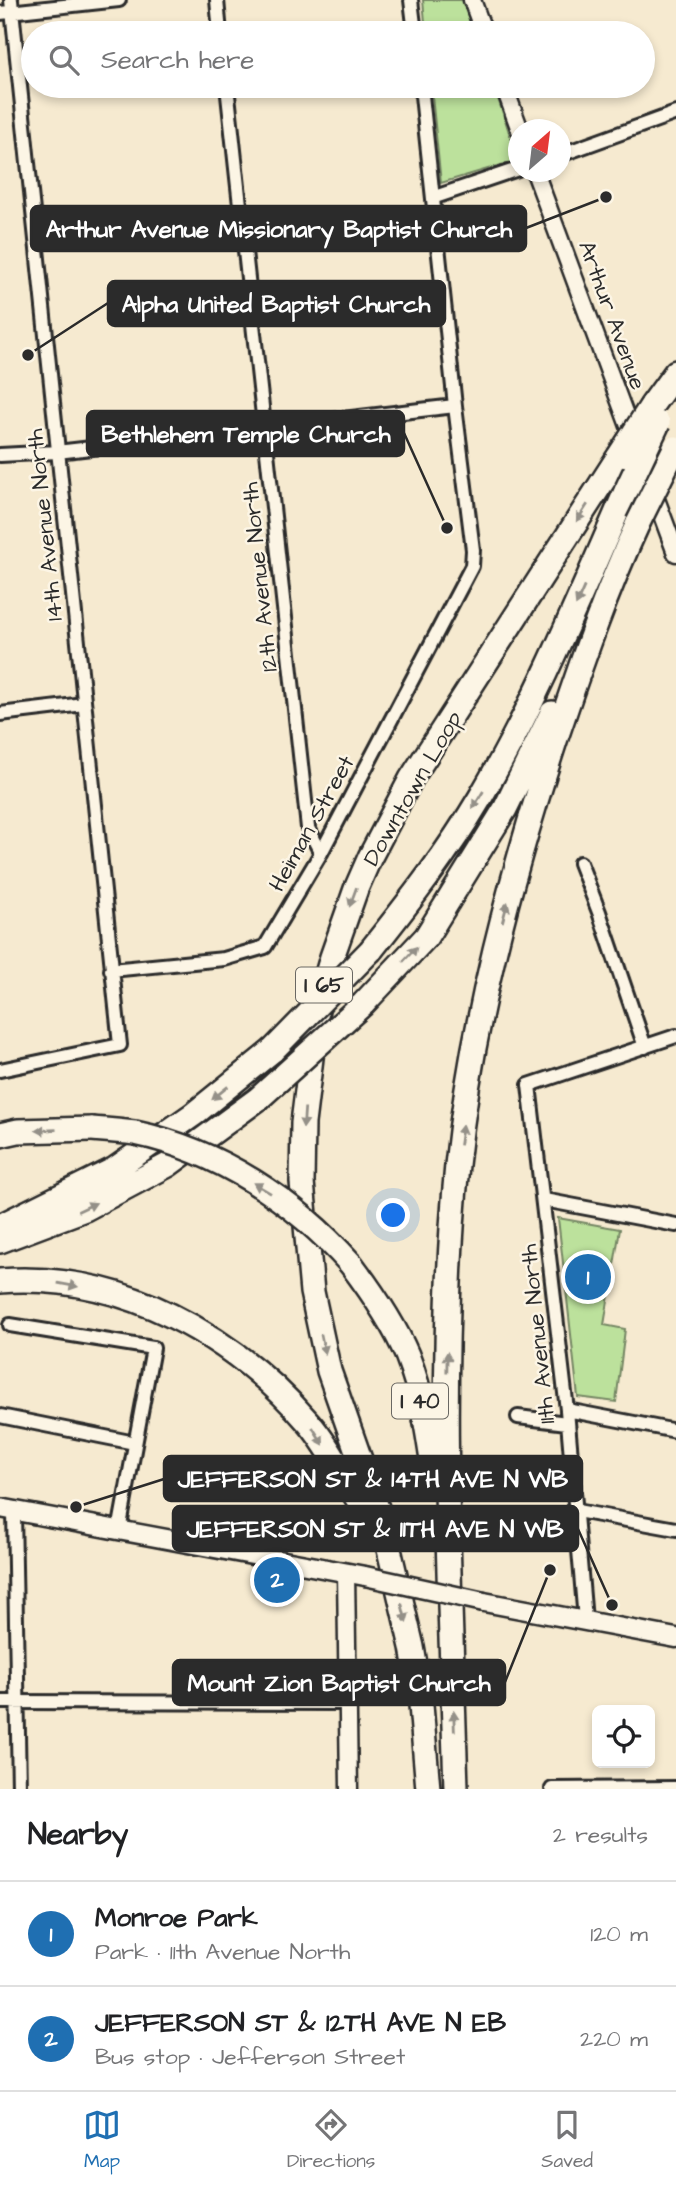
<!DOCTYPE html>
<html lang="en">
<head>
<meta charset="utf-8">
<style>
	:root { --surface:#fff; --page:#f2f2f2; --text:#202124; --muted:#757577; --line:#e0e0e0; --accent:#1f6fb2 }
	body { margin:0; font-family:"Architects Daughter",sans-serif; background:var(--page); color:var(--text) }
	.controls { position:absolute; right:21px; bottom:21px; display:grid; overflow:hidden; border-radius:10px; box-shadow:0 4px 10px #0003 }
	.controls button { width:63px; height:63px; display:grid; place-items:center; padding:0; border:0; border-bottom:2px solid var(--line); background:var(--surface); color:var(--text); font:35px sans-serif }
	.compass { position:absolute; left:508px; top:119px; width:63px; height:63px; border-radius:50%; background:var(--surface); box-shadow:0 4px 10px #0003; rotate:28deg }
	.you { position:absolute; left:394px; top:1216px; width:24px; height:24px; margin:-18px; border:5px solid #fff; border-radius:50%; background:#1a73e8; box-shadow:0 0 0 10px #1a73e833 }
	.badge { display:grid; place-items:center; width:46px; height:46px; border-radius:50%; background:var(--accent); color:#fff; font-size:23px; font-weight:700 }
	.pin { position:absolute; translate:-50% -50%; border:4px solid #fff; box-shadow:0 2px 7px #0006 }
	.list { margin:0; padding:0; list-style:none }
	h2 { display:flex; justify-content:space-between; align-items:center; height:91px; margin:0; padding:0 28px; font-size:30px }
	h2 small { font-size:23px; font-weight:400; color:var(--muted) }
	.list li { display:grid; grid-template-columns:46px 1fr auto; gap:21px; align-items:center; box-sizing:border-box; height:105px; padding:0 28px; border-top:2px solid var(--line) }
	.list b { display:block; font-size:26px; white-space:nowrap }
	.list p { margin:0; font-size:23px; white-space:nowrap; color:var(--muted) }
	.list em { font-size:23px; font-style:normal; color:var(--muted) }
	.icon { flex:none; width:38px; height:38px; fill:none; stroke:currentColor; stroke-width:2; stroke-linecap:round; stroke-linejoin:round }
	.map { position:relative; flex:none; width:676px; height:1789px; overflow:hidden }
	.search { position:absolute; background:var(--surface); box-shadow:0 4px 10px #0003; left:21px; right:21px; top:21px; height:77px; display:flex; align-items:center; gap:18px; box-sizing:border-box; padding:0 24px; border-radius:38px; color:var(--muted); font-size:26px }
	.sheet { height:301px; background:var(--surface) }
	nav { display:flex; justify-content:space-around; align-items:center; box-sizing:border-box; height:98px; border-top:2px solid var(--line); background:var(--surface); font-size:19px; color:var(--muted) }
	nav a { display:grid; justify-items:center; gap:4px }
	nav .on { color:var(--accent) }
	.map>svg:first-child { display:block }
	.park { fill:#bce19c; stroke:#748664; stroke-width:2 }
	.lines { fill:none; stroke-linecap:round; stroke-linejoin:round }
	.minor-casing { stroke:#2b2b2b; stroke-width:18 }
	.tertiary-casing { stroke:#2b2b2b; stroke-width:21 }
	.secondary-casing { stroke:#2b2b2b; stroke-width:23 }
	.motorway-casing { stroke:#2b2b2b; stroke-width:28 }
	.minor { stroke:#fcf5e5; stroke-width:12 }
	.tertiary { stroke:#fcf5e5; stroke-width:16 }
	.secondary { stroke:#fcf5e5; stroke-width:18 }
	.motorway { stroke:#fcf5e5; stroke-width:23 }
	.secondary-bridge-casing { stroke:#2b2b2b; stroke-width:23; stroke-linecap:butt }
	.motorway-bridge-casing { stroke:#2b2b2b; stroke-width:28; stroke-linecap:butt }
	.secondary-bridge { stroke:#fcf5e5; stroke-width:18 }
	.motorway-bridge { stroke:#fcf5e5; stroke-width:23 }
	.oneway { fill:#949088 }
	.labels { text-anchor:middle; stroke-width:5; stroke-linejoin:round; paint-order:stroke }
	.shield { fill:#fcf5e5; stroke:#6a6863; stroke-width:2 }
	.shield-label { font-size:21px; font-weight:bold; fill:#2b2b2b }
	.street-label { font-size:23px; fill:#2b2b2b; stroke:#fcf5e5 }
	.leader { fill:none; stroke:#2b2b2b; stroke-width:2.5 }
	.callout-dot { fill:#2b2b2b; stroke:#fcf5e5; stroke-width:2.5 }
	.callout { fill:#2b2b2b; stroke:#2b2b2b; stroke-width:2.5 }
	.callout-label { font-size:24px; text-anchor:middle; font-weight:bold; fill:#fff }
</style>
</head>
<body>
<div class="map">
<svg width="676" height="1789" viewBox="0 0 676 1789">
	<rect width="100%" height="100%" fill="#f6ead0"/>
	<filter id="ink" filterUnits="userSpaceOnUse"><feTurbulence type="fractalNoise" baseFrequency=".0143" numOctaves="2"/><feDisplacementMap in="SourceGraphic" scale="14" xChannelSelector="R" yChannelSelector="G"/><feConvolveMatrix kernelMatrix="1 2 1 2 8 2 1 2 1" color-interpolation-filters="sRGB"/></filter>
	<g filter="url(#ink)">
		<path class="park" d="M423 0H464L476 33H426Z
			M431 86H494L518 160 441 183Z
			M558 1218 620 1229 604 1325 625 1329 616 1402 578 1397Z"/>
		<g class="lines">
			<defs>
				<path id="minor" d="M217 0 220 33
					M411 0 415 33
					M0 13 119 0
					M227 86 308 828 321 853
					M560 155 676 113
					M435 197 518 169
					M0 455 57 452 455 406
					M0 714 84 704
					M580 863 599 912 645 1047
					M111 970 224 959 265 947 321 853 472 566 473 550 455 406 421 86
					M0 1070 120 1045 11 0
					M544 1200 676 1225
					M10 1325 153 1348 119 1531
					M567 1410 676 1431
					M0 1416 135 1443
					M518 1417 567 1423
					M14 1511 19 1789
					M577 1511 676 1529
					M585 1620 567 1410 529 1085 676 1036
					M0 1702 348 1703
					M552 1789 676 1788"/>
				<path id="tertiary" d="M472 0 484 33
					M504 86 520 130
					M535 172 676 553
					M346 1572 349 1789"/>
				<path id="secondary" d="M0 1508 365 1576
					M484 1602 676 1638"/>
				<path id="motorway" d="M652 405 676 372
					M371 950C410 901 448 852 480 798 538 699 581 593 627 489
					M363 1004 426 937 505 809 552 713
					M0 1135 18 1131 92 1129
					M0 1226 115 1169 194 1114 273 1050
					M0 1241 85 1209 168 1165 258 1099
					M351 1264C372 1292 393 1322 407 1355 423 1395 429 1439 435 1481
					M0 1281C120 1272 232 1334 309 1423 329 1446 346 1481 363 1508L370 1522
					M428 1789 420 1693 412 1647 384 1528 329 1371 312 1292 302 1182 303 1123 317 1009 332 957 356 889 370 857 411 779 619 456
					M456 1789C450 1581 437 1373 457 1165 472 1021 510 879 555 741 580 667 605 594 638 523"/>
			</defs>
			<use href="#minor" class="minor-casing"/>
			<use href="#tertiary" class="tertiary-casing"/>
			<use href="#secondary" class="secondary-casing"/>
			<use href="#motorway" class="motorway-casing"/>
			<use href="#minor" class="minor"/>
			<use href="#tertiary" class="tertiary"/>
			<use href="#secondary" class="secondary"/>
			<use href="#motorway" class="motorway"/>
			<defs>
				<path id="secondary-bridge" d="M365 1576 484 1602"/>
				<path id="motorway-bridge" d="M619 456 652 405
					M627 489 658 423
					M638 523 675 448
					M273 1050 371 950
					M258 1099 363 1004
					M92 1129C106 1130 121 1131 135 1133 218 1150 295 1201 351 1264"/>
			</defs>
			<use href="#secondary-bridge" class="secondary-bridge-casing"/>
			<use href="#motorway-bridge" class="motorway-bridge-casing"/>
			<use href="#secondary-bridge" class="secondary-bridge"/>
			<use href="#motorway-bridge" class="motorway-bridge"/>
		</g>
		<defs><path id="oneway-solid" d="M-6-.8H1V-3.2L6.5 0L1 3.2V.8H-6Z" transform="scale(1.75)"/></defs>
		<g class="oneway">
			<use href="#oneway-solid" transform="translate(582 513) rotate(123)"/>
			<use href="#oneway-solid" transform="translate(580 596) rotate(114)"/>
			<use href="#oneway-solid" transform="translate(478 800) rotate(121)"/>
			<use href="#oneway-solid" transform="translate(353 897) rotate(110)"/>
			<use href="#oneway-solid" transform="translate(505 912) rotate(-75)"/>
			<use href="#oneway-solid" transform="translate(410 954) rotate(-47)"/>
			<use href="#oneway-solid" transform="translate(220 1093) rotate(141)"/>
			<use href="#oneway-solid" transform="translate(304 1118) rotate(94)"/>
			<use href="#oneway-solid" transform="translate(46 1130) rotate(178)"/>
			<use href="#oneway-solid" transform="translate(461 1135) rotate(-82)"/>
			<use href="#oneway-solid" transform="translate(262 1188) rotate(-149)"/>
			<use href="#oneway-solid" transform="translate(87 1207) rotate(-25)"/>
			<use href="#oneway-solid" transform="translate(68 1285) rotate(10)"/>
			<use href="#oneway-solid" transform="translate(323 1344) rotate(78)"/>
			<use href="#oneway-solid" transform="translate(447 1362) rotate(-89)"/>
			<use href="#oneway-solid" transform="translate(318 1436) rotate(58)"/>
			<use href="#oneway-solid" transform="translate(404 1613) rotate(76)"/>
			<use href="#oneway-solid" transform="translate(454 1721) rotate(-92)"/>
		</g>
	</g>
	<g class="labels">
		<g class="shield">
			<rect x="296" y="967.5" width="56" height="35" rx="5"/>
			<rect x="392" y="1383.5" width="56" height="35" rx="5"/>
		</g>
		<g class="shield-label">
			<text x="324" y="992">I 65</text>
			<text x="420" y="1408">I 40</text>
		</g>
		<g class="street-label">
			<text transform="translate(613 315) rotate(70)" y="8">Arthur Avenue</text>
			<text transform="translate(44 525) rotate(-96)" y="8">14th Avenue North</text>
			<text transform="translate(259 577) rotate(-96)" y="8">12th Avenue North</text>
			<text transform="translate(412 788) rotate(-60)" y="8">Downtown Loop</text>
			<text transform="translate(311 823) rotate(-61)" y="8">Heiman Street</text>
			<text transform="translate(537 1334) rotate(-96)" y="8">11th Avenue North</text>
		</g>
	</g>
	<path class="leader" d="M606 197L526 228M28 355L108 303M447 528L404 433M76 1507L164 1479M612 1605L578 1529M550 1570L505 1682"/>
	<g class="callout-dot">
		<circle cx="606" cy="197" r="7"/>
		<circle cx="28" cy="355" r="7"/>
		<circle cx="447" cy="528" r="7"/>
		<circle cx="76" cy="1507" r="7"/>
		<circle cx="612" cy="1605" r="7"/>
		<circle cx="550" cy="1570" r="7"/>
	</g>
	<g class="callout">
		<rect x="31" y="206" width="495" height="45" rx="7"/>
		<rect x="108" y="281" width="337" height="45" rx="7"/>
		<rect x="87" y="411" width="317" height="45" rx="7"/>
		<rect x="164" y="1456" width="418" height="45" rx="7"/>
		<rect x="173" y="1506" width="405" height="45" rx="7"/>
		<rect x="173" y="1660" width="332" height="45" rx="7"/>
	</g>
	<g class="callout-label">
		<text x="279" y="237">Arthur Avenue Missionary Baptist Church</text>
		<text x="276" y="312">Alpha United Baptist Church</text>
		<text x="246" y="442">Bethlehem Temple Church</text>
		<text x="373" y="1487">JEFFERSON ST &amp; 14TH AVE N WB</text>
		<text x="375" y="1537">JEFFERSON ST &amp; 11TH AVE N WB</text>
		<text x="339" y="1691">Mount Zion Baptist Church</text>
	</g>
</svg>
<div class="controls">
<button><svg class="icon" aria-label="locate" viewBox="0 0 24 24"><circle cx="12" cy="12" r="6"/><path d="M12 2v4M12 18v4M2 12h4M18 12h4"/></svg></button>
</div>
<svg class="compass" viewBox="-18 -18 36 36"><path d="M0-13l5 13h-10z" fill="#e53935"/><path d="M0 13l5-13h-10z" fill="#757577"/></svg>
<div class="you"></div>
<div class="pin badge" style="left:588px;top:1277px">1</div>
<div class="pin badge" style="left:277px;top:1580px">2</div>
<div class="search"><svg class="icon" aria-label="search" viewBox="0 0 24 24"><circle cx="10" cy="10" r="6"/><path d="M15 15l6 6"/></svg>Search here</div>
</div>
<section class="sheet">
<h2>Nearby<small>2 results</small></h2>
<ul class="list">
<li><span class="badge">1</span><div><b>Monroe Park</b><p>Park · 11th Avenue North</p></div><em>120 m</em></li>
<li><span class="badge">2</span><div><b>JEFFERSON ST &amp; 12TH AVE N EB</b><p>Bus stop · Jefferson Street</p></div><em>220 m</em></li>
</ul>
</section>
<nav>
<a class="on"><svg class="icon" aria-label="map" viewBox="0 0 24 24"><path d="M3 6l6-2 6 2 6-2v14l-6 2-6-2-6 2zM9 4v14M15 6v14"/></svg>Map</a>
<a><svg class="icon" aria-label="directions" viewBox="0 0 24 24"><path d="M12 3l9 9-9 9-9-9zM9 14v-3h6M13 9l2 2-2 2"/></svg>Directions</a>
<a><svg class="icon" aria-label="saved" viewBox="0 0 24 24"><path d="M7 4h10v16l-5-4-5 4z"/></svg>Saved</a>
</nav>
</body>
</html>
